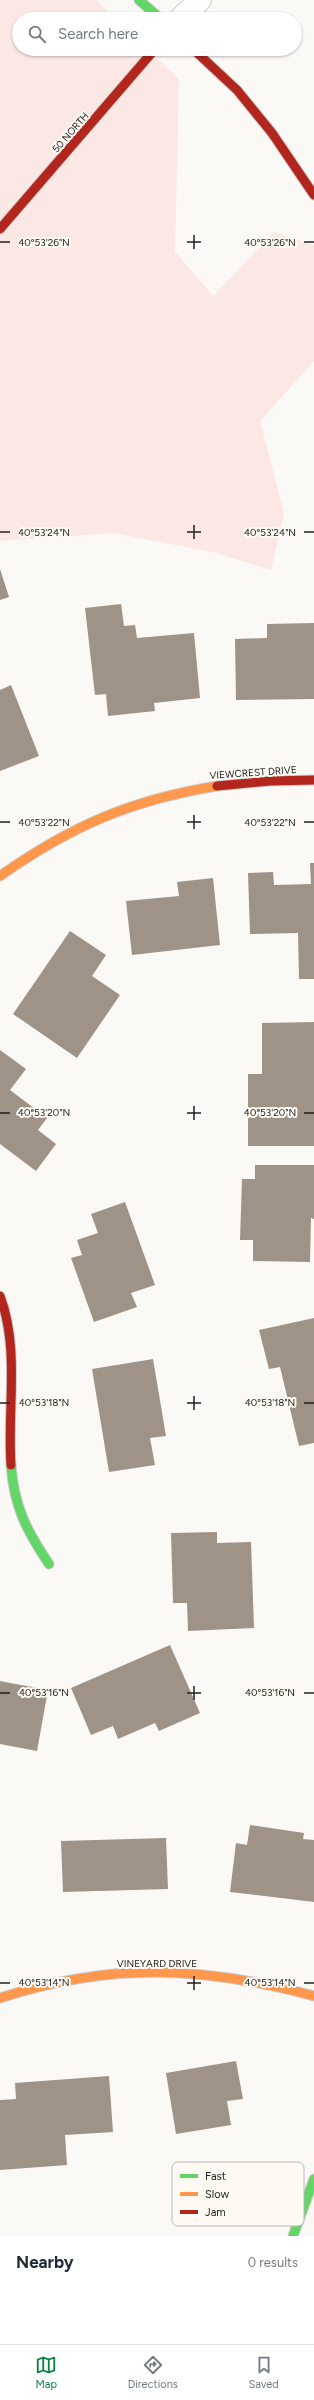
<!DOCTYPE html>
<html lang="en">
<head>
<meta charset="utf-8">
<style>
	:root { --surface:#fff; --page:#f2f2f3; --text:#1f2937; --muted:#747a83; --line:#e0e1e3; --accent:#0b8043 }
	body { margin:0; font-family:Figtree,sans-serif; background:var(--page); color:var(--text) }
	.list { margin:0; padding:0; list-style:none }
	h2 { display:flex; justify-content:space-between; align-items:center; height:52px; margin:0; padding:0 16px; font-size:17px }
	h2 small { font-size:13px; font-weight:400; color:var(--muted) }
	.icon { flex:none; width:22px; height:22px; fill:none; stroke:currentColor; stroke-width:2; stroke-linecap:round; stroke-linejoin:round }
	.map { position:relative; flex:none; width:314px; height:2236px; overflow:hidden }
	.search { position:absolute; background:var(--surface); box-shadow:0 1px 3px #0004; left:12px; right:12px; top:12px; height:44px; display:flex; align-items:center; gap:10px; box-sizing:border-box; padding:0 14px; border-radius:22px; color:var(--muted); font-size:15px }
	.sheet { height:108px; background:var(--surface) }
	nav { display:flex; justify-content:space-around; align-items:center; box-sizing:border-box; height:56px; border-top:1px solid var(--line); background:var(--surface); font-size:11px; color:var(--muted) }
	nav a { display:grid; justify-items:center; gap:2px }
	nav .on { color:var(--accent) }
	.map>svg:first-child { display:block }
	.green { fill:#fbe7e4 }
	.building { fill:#9f9286 }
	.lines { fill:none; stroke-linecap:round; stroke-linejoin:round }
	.street-casing { stroke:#cdccc9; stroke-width:24 }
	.fast-casing { stroke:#cdccc9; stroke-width:11 }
	.slow-casing { stroke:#cdccc9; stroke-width:11 }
	.jam-casing { stroke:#cdccc9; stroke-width:11 }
	.street { stroke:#fefefe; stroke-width:22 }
	.fast { stroke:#63d668; stroke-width:9 }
	.slow { stroke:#ff974d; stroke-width:9 }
	.jam { stroke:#b3261e; stroke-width:9 }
	.ticks { fill:none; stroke:#22211f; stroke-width:1.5 }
	.labels { text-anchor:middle; stroke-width:4; stroke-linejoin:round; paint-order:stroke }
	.street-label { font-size:10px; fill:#22211f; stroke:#fdfaf4 }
	.key { fill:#fdfaf4; stroke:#bbb9b4; stroke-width:1 }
	.key-label { font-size:11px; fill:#22211f }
	.ticks-label { font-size:10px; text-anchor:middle; fill:#22211f; stroke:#fdfaf4; stroke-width:4; stroke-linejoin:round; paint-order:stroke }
</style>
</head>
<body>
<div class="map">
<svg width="314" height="2236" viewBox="0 0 314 2236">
	<rect width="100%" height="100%" fill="#fbf9f6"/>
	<path class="green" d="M0 0H96L116 19H19V49H147L179 79 175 252 213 296 274 232 314 245V361L260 421 284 513 271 570 216 553 114 533 0 541Z"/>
	<path class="building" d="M0 569 9 597 0 600Z
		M121 604 124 626 135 625 137 638 194 633 200 698 154 703 155 711 108 716 106 694 95 695 85 608Z
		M314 623V699L236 700 235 639 267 638V624Z
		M11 685 39 756 0 771V690Z
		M310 863H314V979H299L298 933 250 934 248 873 273 872 274 885 311 884Z
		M213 878 220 945 132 955 126 901 179 896 177 882Z
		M70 931 106 955 92 976 120 995 77 1058 13 1014Z
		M314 1022V1146H248V1074H262V1023Z
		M0 1050 26 1069 10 1090 47 1118 38 1130 56 1144 36 1171 0 1144Z
		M255 1165H314V1219L311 1218 310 1262 253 1261V1240H240L242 1179H255Z
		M125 1202 155 1285 131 1293 137 1307 94 1322 71 1258 82 1255 77 1240 98 1233 91 1214Z
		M314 1318V1443L299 1446 280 1367 269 1369 259 1330Z
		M153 1359 166 1436 150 1438 155 1465 109 1472 92 1369Z
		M217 1532V1543L251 1542 254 1628 188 1631 187 1603H173L171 1533Z
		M170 1645 200 1713 159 1731 155 1723 118 1739 113 1726 91 1735 71 1688Z
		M0 1681 48 1690 37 1751 0 1744Z
		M250 1825 304 1833 303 1839 314 1840V1902L230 1892 236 1843 247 1845Z
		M166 1838 168 1889 63 1892 61 1841Z
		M236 2061 243 2099 227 2101 231 2125 176 2134 166 2073Z
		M109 2076 113 2132 65 2135 67 2165 0 2170V2100L16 2099 15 2083Z"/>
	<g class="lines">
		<defs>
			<path id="street" d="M180 19 200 0"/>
			<path id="fast" d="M139 0 161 19
				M11 1465C14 1506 26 1530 49 1564
				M293 2236 314 2179"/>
			<path id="slow" d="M0 876C71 826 131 800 217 786
				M0 1998C111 1962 202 1966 314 1996"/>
			<path id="jam" d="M193 49 237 90 272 133 314 195
				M0 229 155 49
				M217 786 270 781 314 780
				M0 1296C20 1349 7 1410 11 1465"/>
		</defs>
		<use href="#street" class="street-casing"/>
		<use href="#fast" class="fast-casing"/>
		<use href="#slow" class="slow-casing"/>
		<use href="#jam" class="jam-casing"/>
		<use href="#street" class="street"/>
		<use href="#fast" class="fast"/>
		<use href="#slow" class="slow"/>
		<use href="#jam" class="jam"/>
	</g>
	<path class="ticks" d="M194 235V249M0 242H10M187 242H201M304 242H314M194 525V539M0 532H10M187 532H201M304 532H314M194 815V829M0 822H10M187 822H201M304 822H314M194 1106V1120M0 1113H10M187 1113H201M304 1113H314M194 1396V1410M0 1403H10M187 1403H201M304 1403H314M194 1686V1700M0 1693H10M187 1693H201M304 1693H314M194 1976V1990M0 1983H10M187 1983H201M304 1983H314"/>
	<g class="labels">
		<g class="street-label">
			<text transform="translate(70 132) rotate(-49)" y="4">50 NORTH</text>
			<text transform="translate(253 772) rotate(-4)" y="4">VIEWCREST DRIVE</text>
			<text x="157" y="1967">VINEYARD DRIVE</text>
		</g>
	</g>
	<rect x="172" y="2162" width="132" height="64" rx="6" class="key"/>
	<rect x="180" y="2174" width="18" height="4" fill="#63d668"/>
	<rect x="180" y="2192" width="18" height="4" fill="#ff974d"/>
	<rect x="180" y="2210" width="18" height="4" fill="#b3261e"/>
	<g class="key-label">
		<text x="205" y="2180">Fast</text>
		<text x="205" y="2198">Slow</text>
		<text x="205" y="2216">Jam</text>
	</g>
	<g class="ticks-label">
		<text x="44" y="246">40°53'26"N</text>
		<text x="270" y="246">40°53'26"N</text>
		<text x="44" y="536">40°53'24"N</text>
		<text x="270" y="536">40°53'24"N</text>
		<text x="44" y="826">40°53'22"N</text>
		<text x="270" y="826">40°53'22"N</text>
		<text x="44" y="1116">40°53'20"N</text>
		<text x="270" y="1116">40°53'20"N</text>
		<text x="44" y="1406">40°53'18"N</text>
		<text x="270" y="1406">40°53'18"N</text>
		<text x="44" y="1696">40°53'16"N</text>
		<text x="270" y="1696">40°53'16"N</text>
		<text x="44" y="1986">40°53'14"N</text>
		<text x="270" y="1986">40°53'14"N</text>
	</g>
</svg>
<div class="search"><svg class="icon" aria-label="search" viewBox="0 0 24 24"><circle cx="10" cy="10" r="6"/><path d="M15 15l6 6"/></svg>Search here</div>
</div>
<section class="sheet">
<h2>Nearby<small>0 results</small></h2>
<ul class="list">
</ul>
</section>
<nav>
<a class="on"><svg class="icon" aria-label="map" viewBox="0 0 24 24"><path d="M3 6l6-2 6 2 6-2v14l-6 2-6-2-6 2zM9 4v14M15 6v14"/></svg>Map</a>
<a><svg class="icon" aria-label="directions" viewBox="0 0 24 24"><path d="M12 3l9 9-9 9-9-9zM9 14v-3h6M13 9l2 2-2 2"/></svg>Directions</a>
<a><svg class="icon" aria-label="saved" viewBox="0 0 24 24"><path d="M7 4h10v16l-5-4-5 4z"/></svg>Saved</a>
</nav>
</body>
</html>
